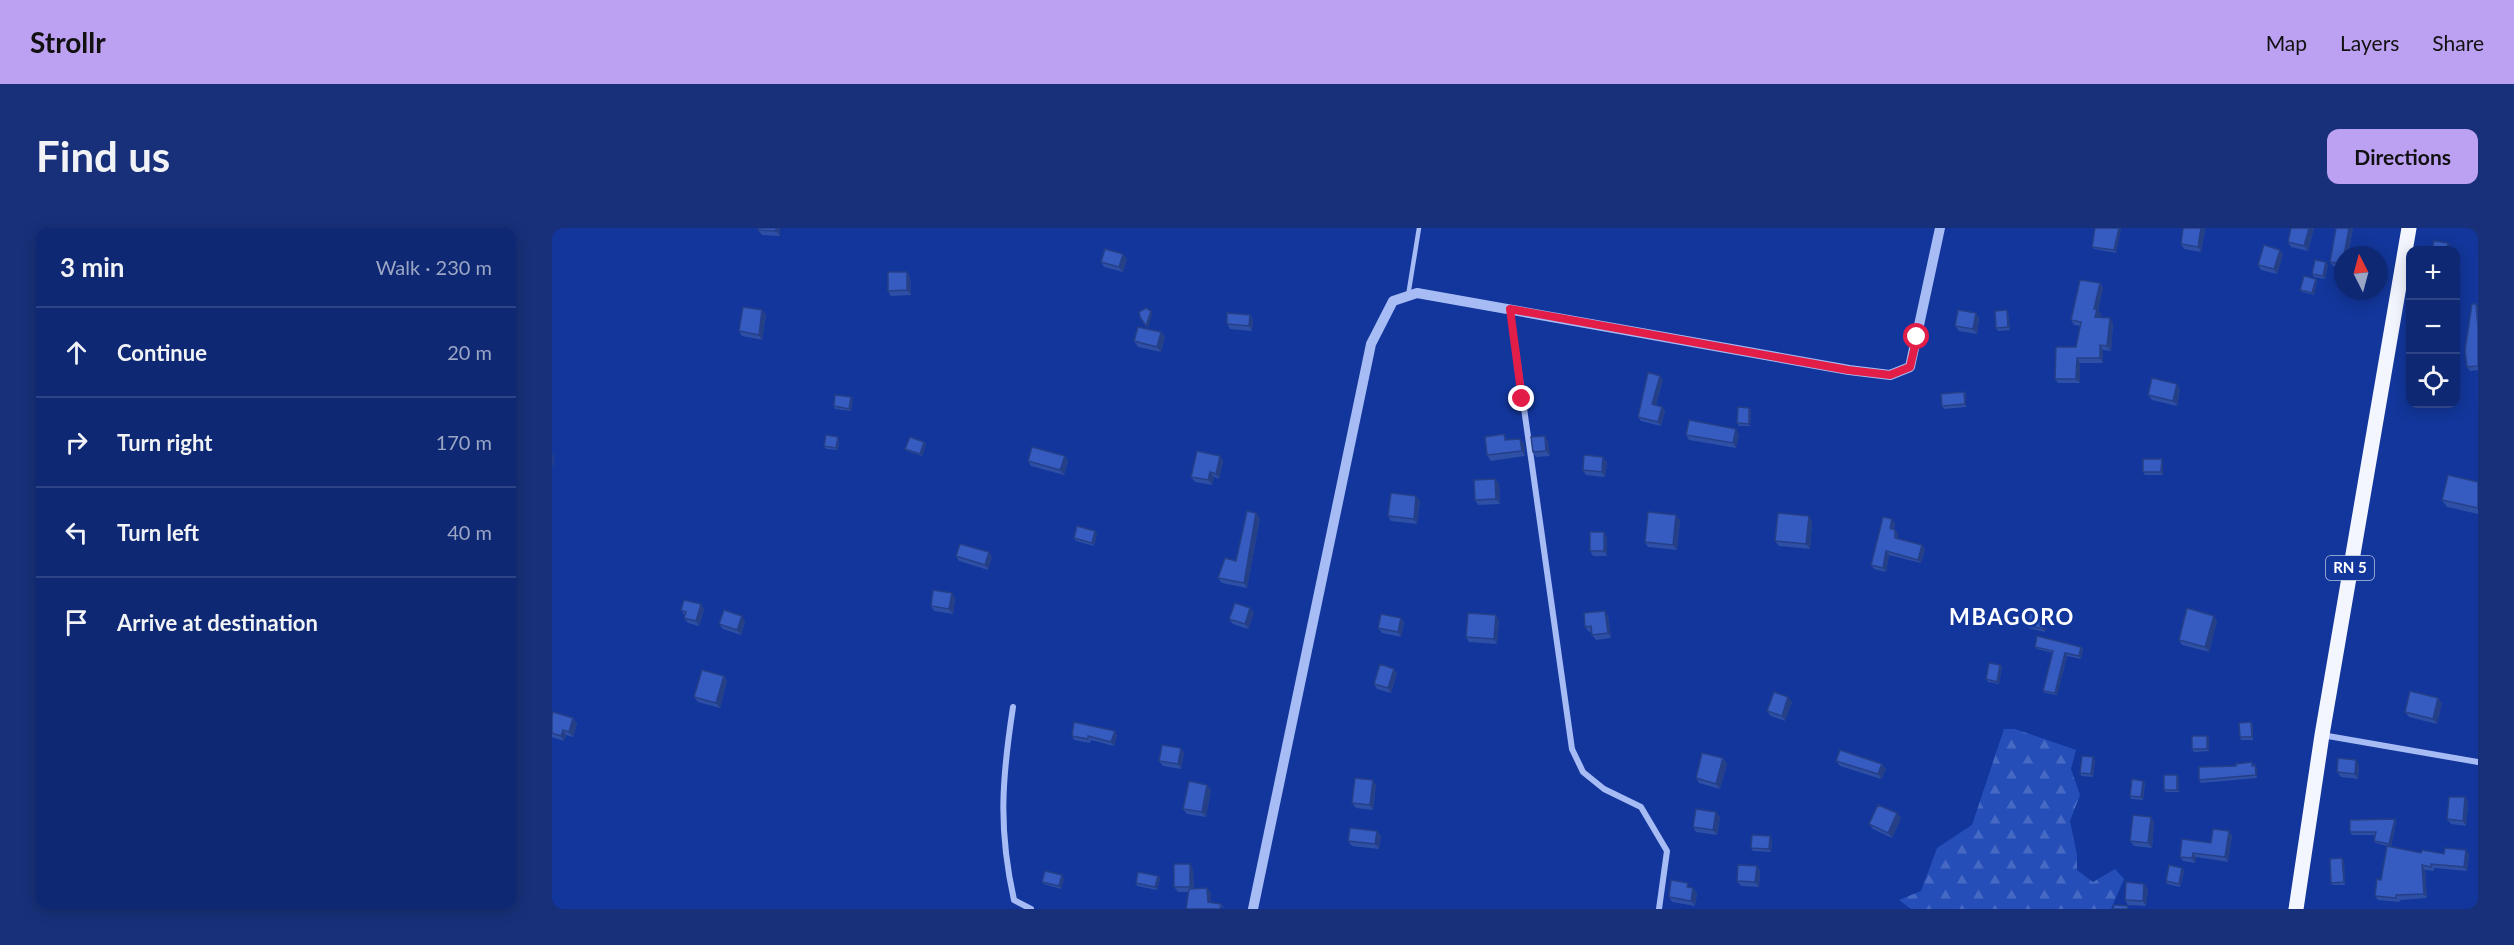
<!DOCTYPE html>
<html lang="en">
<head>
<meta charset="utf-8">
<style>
	:root { --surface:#0e2874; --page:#173079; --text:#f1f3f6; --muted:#9ba6c5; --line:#2e4486; --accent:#bca0f2 }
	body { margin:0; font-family:Lato,sans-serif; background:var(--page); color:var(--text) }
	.controls { position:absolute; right:18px; top:18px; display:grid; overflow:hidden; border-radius:12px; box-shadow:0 3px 15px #0003 }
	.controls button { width:54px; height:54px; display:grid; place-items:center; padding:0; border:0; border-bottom:2px solid var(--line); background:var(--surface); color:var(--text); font:30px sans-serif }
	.compass { position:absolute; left:1782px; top:18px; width:54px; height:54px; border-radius:50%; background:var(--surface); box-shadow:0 3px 15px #0003; rotate:354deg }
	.stop { position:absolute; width:18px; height:18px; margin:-14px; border:4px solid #e11d48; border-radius:50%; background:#fff }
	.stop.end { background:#e11d48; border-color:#fff; box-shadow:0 2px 6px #0008 }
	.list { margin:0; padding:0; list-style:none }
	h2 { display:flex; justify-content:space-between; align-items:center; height:78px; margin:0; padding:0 24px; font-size:26px }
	h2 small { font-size:20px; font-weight:400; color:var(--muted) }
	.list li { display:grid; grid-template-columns:39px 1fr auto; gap:18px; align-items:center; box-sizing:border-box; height:90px; padding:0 24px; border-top:2px solid var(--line) }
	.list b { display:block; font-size:22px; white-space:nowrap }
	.list em { font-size:20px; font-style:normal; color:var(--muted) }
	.icon { flex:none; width:33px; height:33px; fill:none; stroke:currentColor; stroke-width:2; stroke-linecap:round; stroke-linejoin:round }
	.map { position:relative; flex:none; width:1926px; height:681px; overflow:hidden; border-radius:12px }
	header { display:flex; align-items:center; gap:36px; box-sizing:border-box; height:84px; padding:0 30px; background:var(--accent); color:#111 }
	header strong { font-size:28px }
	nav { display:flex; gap:33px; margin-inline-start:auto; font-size:21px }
	.intro { display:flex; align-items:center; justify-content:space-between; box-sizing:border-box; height:144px; padding:0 36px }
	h1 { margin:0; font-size:42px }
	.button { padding:15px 27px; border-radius:12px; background:var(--accent); color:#111; font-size:21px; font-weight:700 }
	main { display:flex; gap:36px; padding:0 36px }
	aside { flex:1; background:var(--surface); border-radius:12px; box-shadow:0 3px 15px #0003 }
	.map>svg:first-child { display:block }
	.forest { fill:url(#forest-firs) }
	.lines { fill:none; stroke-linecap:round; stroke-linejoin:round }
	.service { stroke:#a7bcf4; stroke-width:4.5 }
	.minor { stroke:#a7bcf4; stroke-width:6 }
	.tertiary { stroke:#a7bcf4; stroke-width:10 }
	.primary { stroke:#f3f6ff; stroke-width:15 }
	.wall { fill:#2e4fa6 }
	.shaded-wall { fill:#264087 }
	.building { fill:#365cc1; stroke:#264087; stroke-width:1.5 }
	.route { stroke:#e11d48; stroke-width:8 }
	.labels { text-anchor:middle; stroke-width:5; stroke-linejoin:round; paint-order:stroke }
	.shield { fill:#12369b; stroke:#b8c3e1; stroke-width:1.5 }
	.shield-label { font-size:15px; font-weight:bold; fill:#fff }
	.district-label { font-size:22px; font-weight:bold; letter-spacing:1.5px; fill:#fff; stroke:#12369b }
</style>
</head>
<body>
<header>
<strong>Strollr</strong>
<nav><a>Map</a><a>Layers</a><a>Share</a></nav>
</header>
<div class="intro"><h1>Find us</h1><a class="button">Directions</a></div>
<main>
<aside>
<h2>3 min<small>Walk · 230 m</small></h2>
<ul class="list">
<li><svg class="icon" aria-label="ahead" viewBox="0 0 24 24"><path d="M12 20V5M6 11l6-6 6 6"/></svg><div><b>Continue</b></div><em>20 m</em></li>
<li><svg class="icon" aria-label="right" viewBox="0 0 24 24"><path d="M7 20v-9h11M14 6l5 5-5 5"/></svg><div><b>Turn right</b></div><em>170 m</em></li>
<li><svg class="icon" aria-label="left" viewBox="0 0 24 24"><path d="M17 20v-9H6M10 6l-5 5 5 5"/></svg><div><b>Turn left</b></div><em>40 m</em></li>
<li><svg class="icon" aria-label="arrive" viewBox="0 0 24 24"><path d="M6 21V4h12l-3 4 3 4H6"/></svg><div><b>Arrive at destination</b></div></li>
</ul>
</aside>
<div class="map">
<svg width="1926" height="681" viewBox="0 0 1926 681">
	<defs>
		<pattern id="forest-firs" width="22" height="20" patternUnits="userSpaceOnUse" patternTransform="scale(1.5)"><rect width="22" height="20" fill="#254eb9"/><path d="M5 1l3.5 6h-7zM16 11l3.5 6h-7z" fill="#4669c4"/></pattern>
	</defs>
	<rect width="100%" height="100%" fill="#12369b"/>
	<path class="forest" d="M1452 501H1463L1524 522 1519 541 1528 567 1518 593 1525 627V642L1541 654 1563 641 1572 651 1559 681H1359L1347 672 1369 663 1385 620 1420 597Z"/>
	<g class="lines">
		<path class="service" d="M856 68 867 0"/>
		<path class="minor" d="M958 81 1020 521 1031 544 1052 561 1089 579 1115 623 1107 681
			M461 479C450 551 446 600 462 672L479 681
			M1770 507 1926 534"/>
		<path class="tertiary" d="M701 681 819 116 841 73 865 65 1297 142 1338 147 1358 139 1388 0"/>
		<path class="primary" d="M1744 681 1770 507 1857 0"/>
	</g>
	<path class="wall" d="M207 0H228V8L210 7 206 2Z
		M1569 0 1564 25 1542 21 1540 19Z
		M1631 0H1652L1653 2 1649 24 1632 21 1629 16Z
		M1739 0H1762L1756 23 1739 19 1736 14Z
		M1784 0H1801L1796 27H1791V40L1781 38 1778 34Z
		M1728 22 1731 27 1725 46 1709 42 1706 37Z
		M575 31 571 44 552 39 549 34Z
		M1776 37 1773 51 1762 49 1760 46Z
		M355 44 358 49 359 67 339 68 336 63Z
		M1765 53 1762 67 1750 64 1748 62Z
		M1548 55 1551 60 1546 83 1549 86 1548 89 1561 95 1559 123 1551 122V135H1528V155H1506L1503 151 1524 119 1528 98 1522 97 1519 92Z
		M1924 76 1926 79V142L1918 143 1915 139Z
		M210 82 214 87 210 112 190 108 187 103Z
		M1456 84 1458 102 1446 103 1444 100Z
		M1424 85 1427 90 1425 106 1407 103 1403 98Z
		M698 87 701 92 700 103 678 101 675 96Z
		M609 104 613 109 609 124 586 119 582 113Z
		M1108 148 1111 152 1104 177 1110 179 1113 183 1109 198 1089 193 1086 189Z
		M1628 161 1625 178 1600 172 1596 167Z
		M1412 164 1414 166V179L1392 181 1390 178Z
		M299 169 301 171 299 183 283 181 282 178Z
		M1197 180 1199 182 1198 198H1187L1185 195Z
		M952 206 955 212 968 211 972 216 973 228 939 233 935 227Z
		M1187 206 1184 220 1137 212 1134 207Z
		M287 211 286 222 274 221 272 218Z
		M996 213 998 228 984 229 981 224Z
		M372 214 374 216 370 228 355 223 353 221Z
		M513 228 516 233 512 247 479 238 476 233Z
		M668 228 671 233 667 251 662 249 660 257 643 254 639 249Z
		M1055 234 1053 249 1034 247 1031 242Z
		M1611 234V247H1593L1591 244Z
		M943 251 947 256 948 276 926 277 923 272Z
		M1926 254V286L1895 279 1890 272Z
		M864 268 868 273 865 296 839 293 836 288Z
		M708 290 695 360 670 355 666 350 684 333Z
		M1128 292 1125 322 1096 319 1093 314Z
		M1260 293 1258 321 1227 318 1223 313Z
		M1343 295 1342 301 1346 306V311L1370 317 1373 321 1369 335 1337 327 1334 344 1322 341 1319 337Z
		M545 306 542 318 524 313 522 310Z
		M1055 309V328H1041L1038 323Z
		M404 328 440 329 436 342 407 333Z
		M403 370 401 386 382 383 379 378Z
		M149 376 152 382 147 398 136 395 132 390 133 388 129 382Z
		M702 385 696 401 681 396 677 391Z
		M1056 388 1059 410 1044 412 1040 407V403L1037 404 1033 399Z
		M1494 389 1496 392 1493 404 1476 400 1475 397Z
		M849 390 852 395 849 409 830 405 826 400Z
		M947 392 945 416 917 414 914 409Z
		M193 393 189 407 171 401 167 396Z
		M1665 393 1657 424 1630 417 1627 412Z
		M1483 419H1529L1531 421 1529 431 1515 428 1505 467 1493 465 1491 463 1501 425 1485 421Z
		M1448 437 1450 439 1447 456 1436 454 1434 451Z
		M842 441 845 446 839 465 825 461 822 456Z
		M172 448 175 453 168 480 146 474 142 469Z
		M1240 474 1233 493 1219 488 1215 483Z
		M1890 475 1885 496 1857 489 1853 484Z
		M0 489 25 495 21 509 14 507 12 513 0 509Z
		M1699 494 1701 497V512H1689L1688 509Z
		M565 507 562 518 539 512 538 515 522 512 520 508Z
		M1655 508 1657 510V523L1642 524 1640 521Z
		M632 525 629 541 611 538 607 533Z
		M1171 530 1175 536 1168 561 1147 555 1144 550Z
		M1543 532 1541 549 1529 548 1528 545Z
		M1284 533 1330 536 1334 541 1329 551 1288 538Z
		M1700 534 1702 538 1703 537 1705 540V550L1649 555 1647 552Z
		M1807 537 1806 551 1789 549 1785 544Z
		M1627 549V564H1614L1612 562Z
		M1591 553 1593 555 1591 572 1579 571 1578 568Z
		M824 557 821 582 804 580 800 575Z
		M659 562 654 589 635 586 631 581Z
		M1913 569 1916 575 1914 598 1899 596 1895 591Z
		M1345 585 1349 590 1340 610 1321 601 1317 596Z
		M1168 589 1165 607 1144 604 1141 599Z
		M1843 591 1844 594 1839 619 1824 615 1822 613 1823 607H1800L1798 604Z
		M1602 594 1600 620 1582 618 1578 613Z
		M1677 603 1680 608 1676 634 1644 629 1643 635 1631 633 1628 629 1659 615Z
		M829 608 827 621 800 618 796 613Z
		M1220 611 1219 624 1201 623 1199 620Z
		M1869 625 1917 626 1915 643 1882 640V643L1873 642 1875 670 1848 672 1847 674 1826 672 1823 668 1829 652Z
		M1792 633 1793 657H1781L1779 655Z
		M638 636 641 641 642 661 655 660 659 665V674L669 676 672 680 636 664H626L622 659Z
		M1205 638 1208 643 1207 659 1189 658 1185 653Z
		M1630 640 1632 643 1628 659 1615 656 1614 653Z
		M606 648 608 650 605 662 585 658 584 655Z
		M512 650 509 661 492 656 490 654Z
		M1592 656 1596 661 1594 678 1576 677 1573 672Z
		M1139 660 1145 665 1143 678 1120 674 1117 669Z"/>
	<path class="shaded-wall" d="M224 0H228V8L224 3Z
		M1567 0H1569L1564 25 1562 22Z
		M1649 0H1652L1653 2 1649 24 1646 19Z
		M1757 0H1762L1756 23 1752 18Z
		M1797 0H1801L1796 27H1792Z
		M1896 15 1899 20V22H1895Z
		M1728 22 1731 27 1725 46 1722 41Z
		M571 26 575 31 571 44 567 39Z
		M1774 34 1776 37 1773 51 1771 48Z
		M355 44 358 49 359 67 355 62Z
		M1764 51 1765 53 1762 67 1760 65Z
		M1548 55 1551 60 1546 83 1549 86 1547 94 1543 89 1542 81Z
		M1924 76 1926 79V100Z
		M210 82 214 87 210 112 207 107Z
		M1455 82 1456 84 1458 102 1456 99Z
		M599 83 600 86 596 100 594 98Z
		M1424 85 1427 90 1425 106 1421 101Z
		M698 87 701 92 700 103 697 98Z
		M1558 90 1561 95 1559 123 1555 118Z
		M609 104 613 109 609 124 605 119Z
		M1548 117 1551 122V135L1548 130Z
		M1525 130 1528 135V155L1524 151Z
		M1108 148 1111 152 1103 180 1100 176Z
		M1625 156 1628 161 1625 178 1621 173Z
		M1412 164 1414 166V179L1413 176Z
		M299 169 301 171 299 183 297 181Z
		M1110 179 1113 183 1109 198 1106 194Z
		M1197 180 1199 182 1198 198 1197 196Z
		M1184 201 1187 206 1184 220 1181 215Z
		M993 208 996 213 998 228 994 223Z
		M286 209 287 211 286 222 284 220Z
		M968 211 972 216 973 228 970 223Z
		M372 214 374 216 370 228 368 226Z
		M1 224 2 226V238L0 236Z
		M513 228 516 233 512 247 508 242Z
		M668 228 671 233 667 251 664 246Z
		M1051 229 1055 234 1053 249 1050 244Z
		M1610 231 1611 234V247L1609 244Z
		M658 244 662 249 660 257 656 252Z
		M943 251 947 256 948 276 944 271Z
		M864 268 868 273 865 296 862 291Z
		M704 285 708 290 695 360 692 355Z
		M1124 287 1128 292 1125 322 1121 317Z
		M1257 288 1260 293 1258 321 1254 316Z
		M1340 291 1343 295 1341 304 1338 300Z
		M1343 302 1346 306V314L1343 310Z
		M543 303 545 306 542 318 540 315Z
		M1052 304 1055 309V328L1052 323Z
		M1370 317 1373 321 1369 335 1366 332Z
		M1334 323 1337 327 1334 344 1331 340Z
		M437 324 440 329 436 342 433 337Z
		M400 365 403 370 401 386 397 381Z
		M149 376 152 382 147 398 144 393Z
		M698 380 702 385 696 401 693 396Z
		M1053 383 1056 388 1059 410 1056 405Z
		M944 387 947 392 945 416 942 411Z
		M190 388 193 393 189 407 185 402Z
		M1662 388 1665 393 1657 424 1653 419Z
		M1494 389 1496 392 1493 404 1491 401Z
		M849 390 852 395 849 409 846 404Z
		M1529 419 1531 421 1529 431 1527 428Z
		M1513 425 1515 428 1505 467 1503 465Z
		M1448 437 1450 439 1447 456 1445 454Z
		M842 441 845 446 839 465 836 460Z
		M172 448 175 453 168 480 164 475Z
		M1236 469 1240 474 1233 493 1230 488Z
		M1886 470 1890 475 1885 496 1881 491Z
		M21 490 25 495 21 509 17 504Z
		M1699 494 1701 497V512L1700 509Z
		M11 502 14 507 12 513 9 508Z
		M563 503 565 507 562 518 559 514Z
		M1655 508 1657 510V523L1655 521Z
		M629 520 632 525 629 541 626 536Z
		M1541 529 1543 532 1541 549 1539 546Z
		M1171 530 1175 536 1168 561 1164 556Z
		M1804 532 1807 537 1806 551 1803 546Z
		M1330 536 1334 541 1329 551 1326 546Z
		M1703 537 1705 540V550L1704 547Z
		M1625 547 1627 549V564L1625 562Z
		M821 552 824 557 821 582 818 577Z
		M1591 553 1593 555 1591 572 1589 569Z
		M655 557 659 562 654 589 650 584Z
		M1913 569 1916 575 1914 598 1911 593Z
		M1164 584 1168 589 1165 607 1161 602Z
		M1345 585 1349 590 1340 610 1336 605Z
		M1599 589 1602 594 1600 620 1596 615Z
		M1843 591 1844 594 1839 619 1837 616Z
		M825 603 829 608 827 621 823 616Z
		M1677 603 1680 608 1676 634 1673 629Z
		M1218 608 1220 611 1219 624 1217 621Z
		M1914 622 1917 626 1915 643 1912 639Z
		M1641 625 1644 629 1643 635 1640 630Z
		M1790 630 1792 633 1793 657 1792 654Z
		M638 636 641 641 642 664 638 659Z
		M1870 637 1873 642 1875 670 1872 666Z
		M1205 638 1208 643 1207 659 1203 654Z
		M1630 640 1632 643 1628 659 1627 656Z
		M510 647 512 650 509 661 507 658Z
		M606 648 608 650 605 662 603 659Z
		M1592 656 1596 661 1594 678 1591 673Z
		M655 660 659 665V678L656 674Z
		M1141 660 1145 665 1143 678 1139 673Z"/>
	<path class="building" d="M207 0H224V3L206 2Z
		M1543 0H1567L1562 22 1540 19Z
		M1631 0H1649L1646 19 1629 16Z
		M1739 0H1757L1752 18 1736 14Z
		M1784 0H1797L1792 27H1791L1790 36 1778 34Z
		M1882 13 1896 15 1895 22H1880Z
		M1712 17 1728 22 1722 41 1706 37Z
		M553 21 571 26 567 39 549 34Z
		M1763 32 1774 34 1771 48 1760 46Z
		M336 44H355V62L336 63Z
		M1752 48 1764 51 1760 65 1748 62Z
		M1528 52 1548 55 1542 81H1545L1543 89 1558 90 1555 118 1548 117V130H1525L1524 151H1503L1504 119H1524L1529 94 1519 92Z
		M1920 76H1924L1926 100V138L1915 139 1913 122Z
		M191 79 210 82 207 107 187 103Z
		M594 80 599 83 594 98 588 89 587 84Z
		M1406 82 1424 85 1421 101 1403 98Z
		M1455 82 1456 99 1444 100 1443 83Z
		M675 85 698 87 697 98 675 96Z
		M586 99 609 104 605 119 582 113Z
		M1096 144 1108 148 1100 176 1110 179 1106 194 1086 189Z
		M1600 150 1625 156 1621 173 1596 167Z
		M1412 164 1413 176 1390 178 1389 166Z
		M283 167 299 169 297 181 282 178Z
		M1186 179 1197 180V196L1185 195Z
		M1137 192 1184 201 1181 215 1134 207Z
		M952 206 953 212 968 211 970 223 935 227 933 209Z
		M274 207 286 209 284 220 272 218Z
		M993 208 994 223 981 224 979 209Z
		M358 209 372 214 368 226 353 221Z
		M480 219 513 228 508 242 476 233Z
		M645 223 668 228 664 246 658 244 656 252 639 249Z
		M1032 227 1051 229 1050 244 1031 242Z
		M1591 231H1610L1609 244H1591Z
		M1896 247 1926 254V280L1890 272Z
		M943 251 944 271 923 272 922 252Z
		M839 265 864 268 862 291 836 288Z
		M695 283 704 285 692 355 666 350 673 330 684 333Z
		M1096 284 1124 287 1121 317 1093 314Z
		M1226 285 1257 288 1254 316 1223 313Z
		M1331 289 1340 291 1338 300 1343 302V310L1370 317 1366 332 1334 323 1331 340 1319 337Z
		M525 298 543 303 540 315 522 310Z
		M1038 304H1052V323H1038Z
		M408 316 437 324 433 337 404 328Z
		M381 362 400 365 397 381 379 378Z
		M132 372 149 376 144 393 132 390 134 384 129 382Z
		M683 375 698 380 693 396 677 391Z
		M1635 380 1662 388 1653 419 1627 412Z
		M172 382 190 388 185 402 167 396Z
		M1053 383 1056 405 1040 407 1039 398 1033 399 1032 385Z
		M916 385 944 387 942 411 914 409Z
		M1478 385 1494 389 1491 401 1475 397Z
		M829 386 849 390 846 404 826 400Z
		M1485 408 1529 419 1527 428 1513 425 1503 465 1491 463 1501 423 1483 419Z
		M1437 435 1448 437 1445 454 1434 451Z
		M828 436 842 441 836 460 822 456Z
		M150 442 172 448 164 475 142 469Z
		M1858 463 1886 470 1881 491 1853 484Z
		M1222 464 1236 469 1230 488 1215 483Z
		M1 484 21 490 17 504 11 502 9 508 0 505V489Z
		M522 494 563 503 559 514 536 508V511L520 508Z
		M1699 494 1700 509H1688L1687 495Z
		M1640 508H1655V521H1640Z
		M610 517 629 520 626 536 607 533Z
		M1288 522 1330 536 1326 546 1284 533Z
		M1150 525 1171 530 1164 556 1144 550Z
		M1530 528 1541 529 1539 546 1528 545Z
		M1786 530 1804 532 1803 546 1785 544Z
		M1700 534V538L1703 537 1704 547 1647 552V539L1684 538V536Z
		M1612 547H1625V562H1612Z
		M803 550 821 552 818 577 800 575Z
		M1580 551 1591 553 1589 569 1578 568Z
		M637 553 655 557 650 584 631 581Z
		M1897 569H1913L1911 593 1895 591Z
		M1326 577 1345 585 1336 605 1317 596Z
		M1144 581 1164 584 1161 602 1141 599Z
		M1581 587 1599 589 1596 615 1578 613Z
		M1843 591 1837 616 1822 613 1824 604H1798V592Z
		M798 600 825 603 823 616 796 613Z
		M1661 601 1677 603 1673 629 1641 625 1640 630 1628 629 1630 611 1659 615Z
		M1200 607 1218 608 1217 621 1199 620Z
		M1835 618 1869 625 1870 622 1892 626 1893 620 1914 622 1912 639 1879 636V639L1870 637 1872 666 1844 667V670L1823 668 1825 651 1829 652Z
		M1790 630 1792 654 1779 655 1778 631Z
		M622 636H638V659H622Z
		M1186 637 1205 638 1203 654 1185 653Z
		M1617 637 1630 640 1627 656 1614 653Z
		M493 643 510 647 507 658 490 654Z
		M586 644 606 648 603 659 584 655Z
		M1119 652 1136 655 1135 659 1141 660 1139 673 1117 669Z
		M1574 654 1592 656 1591 673 1573 672Z
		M655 660 656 674 669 676 668 681H634L637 661Z
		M1562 677 1576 678 1575 681H1561Z"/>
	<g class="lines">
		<path class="route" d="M970 171 958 81 1296 142 1338 147 1358 139 1365 109"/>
	</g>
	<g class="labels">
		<rect class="shield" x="1774" y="328" width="48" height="24" rx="4.5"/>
		<g class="shield-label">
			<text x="1798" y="345">RN 5</text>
		</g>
		<g class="district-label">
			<text x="1460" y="397">MBAGORO</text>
		</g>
	</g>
</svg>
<div class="controls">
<button>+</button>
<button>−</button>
<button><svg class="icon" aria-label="locate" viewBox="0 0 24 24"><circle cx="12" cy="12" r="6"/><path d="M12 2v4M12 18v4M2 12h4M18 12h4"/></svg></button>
</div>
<svg class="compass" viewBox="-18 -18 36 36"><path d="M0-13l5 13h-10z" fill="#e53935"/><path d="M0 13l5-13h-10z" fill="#9ba6c5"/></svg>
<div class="stop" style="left:1365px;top:109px"></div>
<div class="stop end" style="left:970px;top:171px"></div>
</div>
</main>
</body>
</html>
